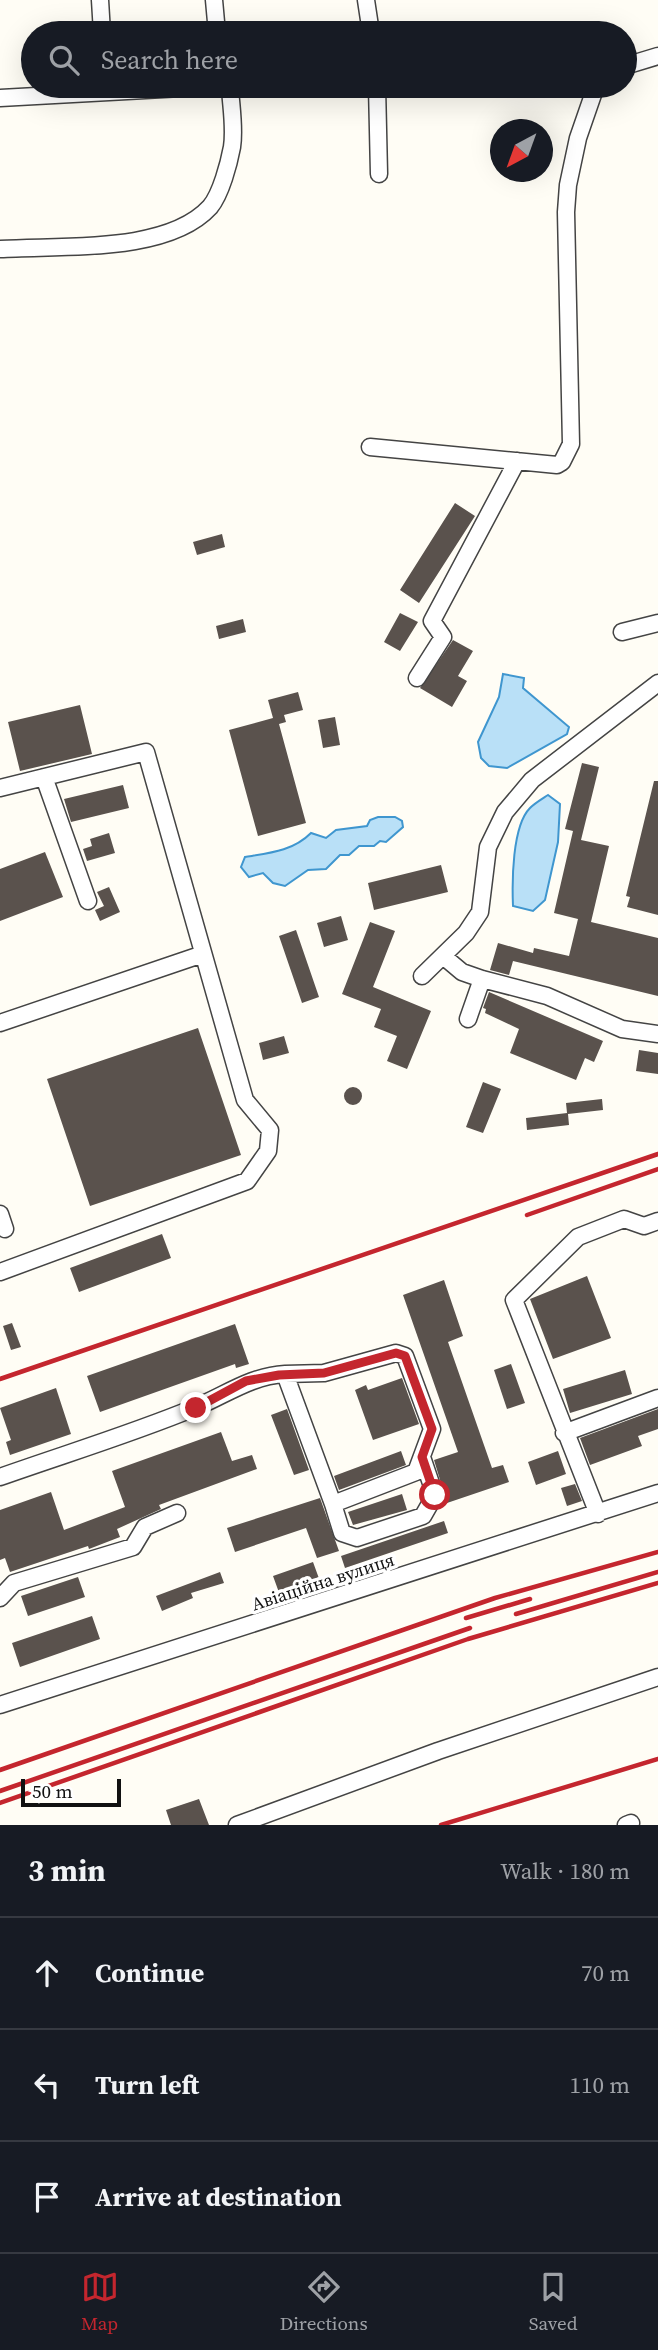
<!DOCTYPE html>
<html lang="en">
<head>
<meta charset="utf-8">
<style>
	:root { --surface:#171b24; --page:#242831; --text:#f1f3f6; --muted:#9ea1a6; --line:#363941; --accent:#c4262e }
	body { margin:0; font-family:"Source Serif 4",serif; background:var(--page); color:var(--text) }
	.compass { position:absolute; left:490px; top:119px; width:63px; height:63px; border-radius:50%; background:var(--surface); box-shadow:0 7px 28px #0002; rotate:221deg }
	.scale { position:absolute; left:21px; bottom:18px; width:100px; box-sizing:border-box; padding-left:7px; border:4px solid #111; border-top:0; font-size:19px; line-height:24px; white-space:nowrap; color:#111; -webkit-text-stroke:5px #fff; paint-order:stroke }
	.stop { position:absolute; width:21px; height:21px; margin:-16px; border:5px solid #c4262e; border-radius:50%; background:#fff }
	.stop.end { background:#c4262e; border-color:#fff; box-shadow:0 2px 7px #0008 }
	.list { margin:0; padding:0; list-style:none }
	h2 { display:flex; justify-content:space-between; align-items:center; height:91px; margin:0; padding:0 28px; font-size:30px }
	h2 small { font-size:23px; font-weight:400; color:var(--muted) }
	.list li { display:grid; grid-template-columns:46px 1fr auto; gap:21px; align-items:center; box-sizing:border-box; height:112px; padding:0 28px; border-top:2px solid var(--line) }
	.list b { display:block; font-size:26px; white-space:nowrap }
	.list em { font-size:23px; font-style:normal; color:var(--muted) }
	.icon { flex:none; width:38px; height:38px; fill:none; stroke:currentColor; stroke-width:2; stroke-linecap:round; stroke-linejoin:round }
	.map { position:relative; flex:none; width:658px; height:1825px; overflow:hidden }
	.search { position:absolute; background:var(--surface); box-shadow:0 7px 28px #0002; left:21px; right:21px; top:21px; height:77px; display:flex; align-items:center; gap:18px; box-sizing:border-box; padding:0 24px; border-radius:38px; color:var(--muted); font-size:26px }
	.sheet { height:427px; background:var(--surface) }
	nav { display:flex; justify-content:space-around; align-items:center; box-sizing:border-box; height:98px; border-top:2px solid var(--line); background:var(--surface); font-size:19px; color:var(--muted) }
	nav a { display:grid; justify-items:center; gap:4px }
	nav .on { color:var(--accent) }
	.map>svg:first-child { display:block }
	.water { fill:#b9e0f7; stroke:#3f96cf; stroke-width:2 }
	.building { fill:#5a524d }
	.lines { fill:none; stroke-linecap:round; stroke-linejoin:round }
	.minor-casing { stroke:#444; stroke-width:19 }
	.minor { stroke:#fff; stroke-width:16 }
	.rail { stroke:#c4262e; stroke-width:4.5 }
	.route { stroke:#c4262e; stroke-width:9 }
	.labels { text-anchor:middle; stroke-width:7; stroke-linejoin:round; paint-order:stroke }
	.street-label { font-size:18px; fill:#111; stroke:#fff }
</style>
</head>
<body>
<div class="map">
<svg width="658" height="1825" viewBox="0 0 658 1825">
	<rect width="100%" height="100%" fill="#fffdf5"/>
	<path class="water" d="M503 674 524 678 523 688 569 727 567 734 507 768 489 766 481 758 478 742 499 697Z
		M548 795 560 804 558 842 545 900 533 911 513 906C512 882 512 826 530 808 535 803 542 799 548 795Z
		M378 817H395L402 821 403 827 386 842 380 841 374 846H359L349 855H340L326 869 308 870 285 886 273 883 263 873 249 877 241 867 245 857C270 853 293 851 311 833L326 838 336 830 367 826 370 820Z"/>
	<path class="building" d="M455 503 475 516 419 603 400 590Z
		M222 534 225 547 197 555 193 542Z
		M400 613 418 622 400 651 384 642Z
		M243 619 246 632 219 639 216 626Z
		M453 640 473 651 458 676 467 681 452 707 420 688Z
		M298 692 303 710 284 715 286 722 279 724 306 823 258 836 229 730 273 718 268 700Z
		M80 705 92 754 20 771 8 722Z
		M335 717 340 745 323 748 318 720Z
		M582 763 599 767 581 840 609 846 591 922 658 938V996L513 961 509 975 490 970 498 943 533 953 534 948 569 956 578 919 554 913 573 831 565 829Z
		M654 781H658V915L627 907 630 897 626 896Z
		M123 785 129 808 71 822 64 799Z
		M109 833 115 853 87 861 83 849 92 846 90 839Z
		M45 852 63 897 0 921V869Z
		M441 865 448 892 374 910 368 883Z
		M109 887 120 912 100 921 95 910 104 906 97 892Z
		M341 916 348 940 324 947 317 923Z
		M370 922 395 931 373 987 431 1011 407 1069 387 1061 397 1036 374 1027 381 1009 342 994Z
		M296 930 319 997 302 1003 279 936Z
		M489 992 603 1041 594 1062 585 1058 576 1080 510 1053 519 1029 485 1013 486 1009 483 1008Z
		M198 1028 241 1155 90 1206 47 1079Z
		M284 1036 289 1053 263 1060 259 1043Z
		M639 1050 658 1053V1074L636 1071Z
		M483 1082 501 1089 483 1133 466 1127Z
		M344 1096a9 9 0 1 1 18 0a9 9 0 1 1-18 0Z
		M602 1099 603 1110 568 1114 569 1125 527 1130 526 1118 567 1113 566 1103Z
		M162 1234 171 1258 79 1292 70 1268Z
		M587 1276 611 1338 553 1359 530 1299Z
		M444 1280 463 1336 448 1342 492 1468 503 1465 509 1482 447 1503 434 1460 458 1452 403 1295Z
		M12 1323 21 1347 11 1350 3 1326Z
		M235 1324 249 1364 236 1368 235 1364 100 1412 87 1376Z
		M511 1364 525 1403 507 1409 494 1370Z
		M625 1370 632 1394 570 1413 563 1389Z
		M402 1378 419 1424 373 1440 355 1390 366 1385 368 1390Z
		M56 1388 71 1434 10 1455 6 1442 11 1440 0 1408Z
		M287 1409 309 1470 294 1475 271 1415Z
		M658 1409V1429L638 1436 642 1446 590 1465 580 1438Z
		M221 1432 232 1461 252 1455 257 1469 159 1505 161 1509 117 1529 120 1537 89 1549 88 1546 10 1572 5 1558 0 1560V1510L51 1492 64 1530 125 1507 112 1471Z
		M401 1451 406 1465 339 1490 334 1476Z
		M558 1451 566 1474 536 1485 528 1462Z
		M575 1484 582 1501 567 1506 561 1488Z
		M402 1494 407 1510 353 1525 348 1512Z
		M320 1498 339 1551 317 1558 306 1528 235 1552 227 1528Z
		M444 1521 448 1533 345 1568 341 1556Z
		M313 1562 321 1584 281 1598 273 1576Z
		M220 1572 224 1583 191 1593 193 1598 162 1611 156 1596Z
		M78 1577 85 1597 28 1616 21 1596Z
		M92 1616 100 1639 20 1667 12 1643Z
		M199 1799 209 1825H171L166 1810Z"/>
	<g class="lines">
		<defs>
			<path id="minor" d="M100 0 102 33
				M214 0 217 33
				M366 0 371 33
				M625 66 658 56
				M222 86H257
				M377 86 379 174
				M0 98 218 86
				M0 249C61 245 167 254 210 207 221 194 229 163 232 147 235 128 231 106 230 88
				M370 447 557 465 562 462 571 444 566 212 568 185 578 138 596 86
				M622 632 658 623
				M417 678 443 637 432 621 517 461
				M44 777 88 901
				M0 788 146 752 245 1100 270 1130 268 1151 247 1181 0 1272
				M443 956 462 972 482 979 547 996 622 1029 658 1034
				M422 976 466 933 480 912 488 847 505 812 532 780 658 683
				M468 1019 482 979
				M0 1023 203 954
				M0 1214 5 1229
				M564 1433 658 1398
				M0 1477C65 1454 131 1434 194 1408 226 1395 250 1376 285 1374L324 1373 396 1353 405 1356 432 1429 416 1472 333 1504 285 1374
				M333 1504 342 1533 357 1538 423 1516 435 1495 422 1457
				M598 1514 514 1300 578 1237 624 1219 644 1226 658 1221
				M0 1598 14 1583 133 1547 145 1527 177 1513
				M0 1705 658 1493
				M237 1825 438 1751 658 1677
				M626 1825 631 1823"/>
		</defs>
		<use href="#minor" class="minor-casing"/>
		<use href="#minor" class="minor"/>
		<path class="rail" d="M527 1215 658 1169
			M0 1379 658 1154
			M516 1614 658 1572
			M466 1618 530 1599
			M0 1770 495 1598 658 1552
			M0 1791 470 1628
			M0 1803 468 1639 658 1583
			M441 1825 658 1759"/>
	</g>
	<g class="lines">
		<path class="route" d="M196 1408 246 1381 279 1375 324 1373 396 1353 405 1356 432 1429 422 1457 435 1495"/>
	</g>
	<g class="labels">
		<g class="street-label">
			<text transform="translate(323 1582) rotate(-18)" y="6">Авіаційна вулиця</text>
		</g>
	</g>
</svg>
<svg class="compass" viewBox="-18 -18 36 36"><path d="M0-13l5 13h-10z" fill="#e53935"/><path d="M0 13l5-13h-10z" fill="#9ea1a6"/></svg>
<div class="scale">50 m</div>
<div class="stop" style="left:435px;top:1495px"></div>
<div class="stop end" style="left:196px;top:1408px"></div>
<div class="search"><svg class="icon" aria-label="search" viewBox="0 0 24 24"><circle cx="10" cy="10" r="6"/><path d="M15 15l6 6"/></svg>Search here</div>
</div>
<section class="sheet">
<h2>3 min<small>Walk · 180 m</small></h2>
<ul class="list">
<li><svg class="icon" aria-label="ahead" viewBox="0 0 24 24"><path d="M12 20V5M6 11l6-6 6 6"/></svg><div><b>Continue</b></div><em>70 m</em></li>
<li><svg class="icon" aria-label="left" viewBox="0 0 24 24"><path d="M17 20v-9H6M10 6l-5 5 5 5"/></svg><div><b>Turn left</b></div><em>110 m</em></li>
<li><svg class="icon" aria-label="arrive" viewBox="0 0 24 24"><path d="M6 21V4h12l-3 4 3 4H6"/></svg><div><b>Arrive at destination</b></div></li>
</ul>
</section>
<nav>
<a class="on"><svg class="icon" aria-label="map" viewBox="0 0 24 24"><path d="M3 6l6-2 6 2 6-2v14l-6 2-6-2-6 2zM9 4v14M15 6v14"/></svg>Map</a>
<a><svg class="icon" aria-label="directions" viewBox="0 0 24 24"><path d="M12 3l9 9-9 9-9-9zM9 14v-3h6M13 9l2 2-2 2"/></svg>Directions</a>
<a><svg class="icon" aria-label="saved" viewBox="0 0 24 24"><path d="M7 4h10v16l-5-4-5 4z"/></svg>Saved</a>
</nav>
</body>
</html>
